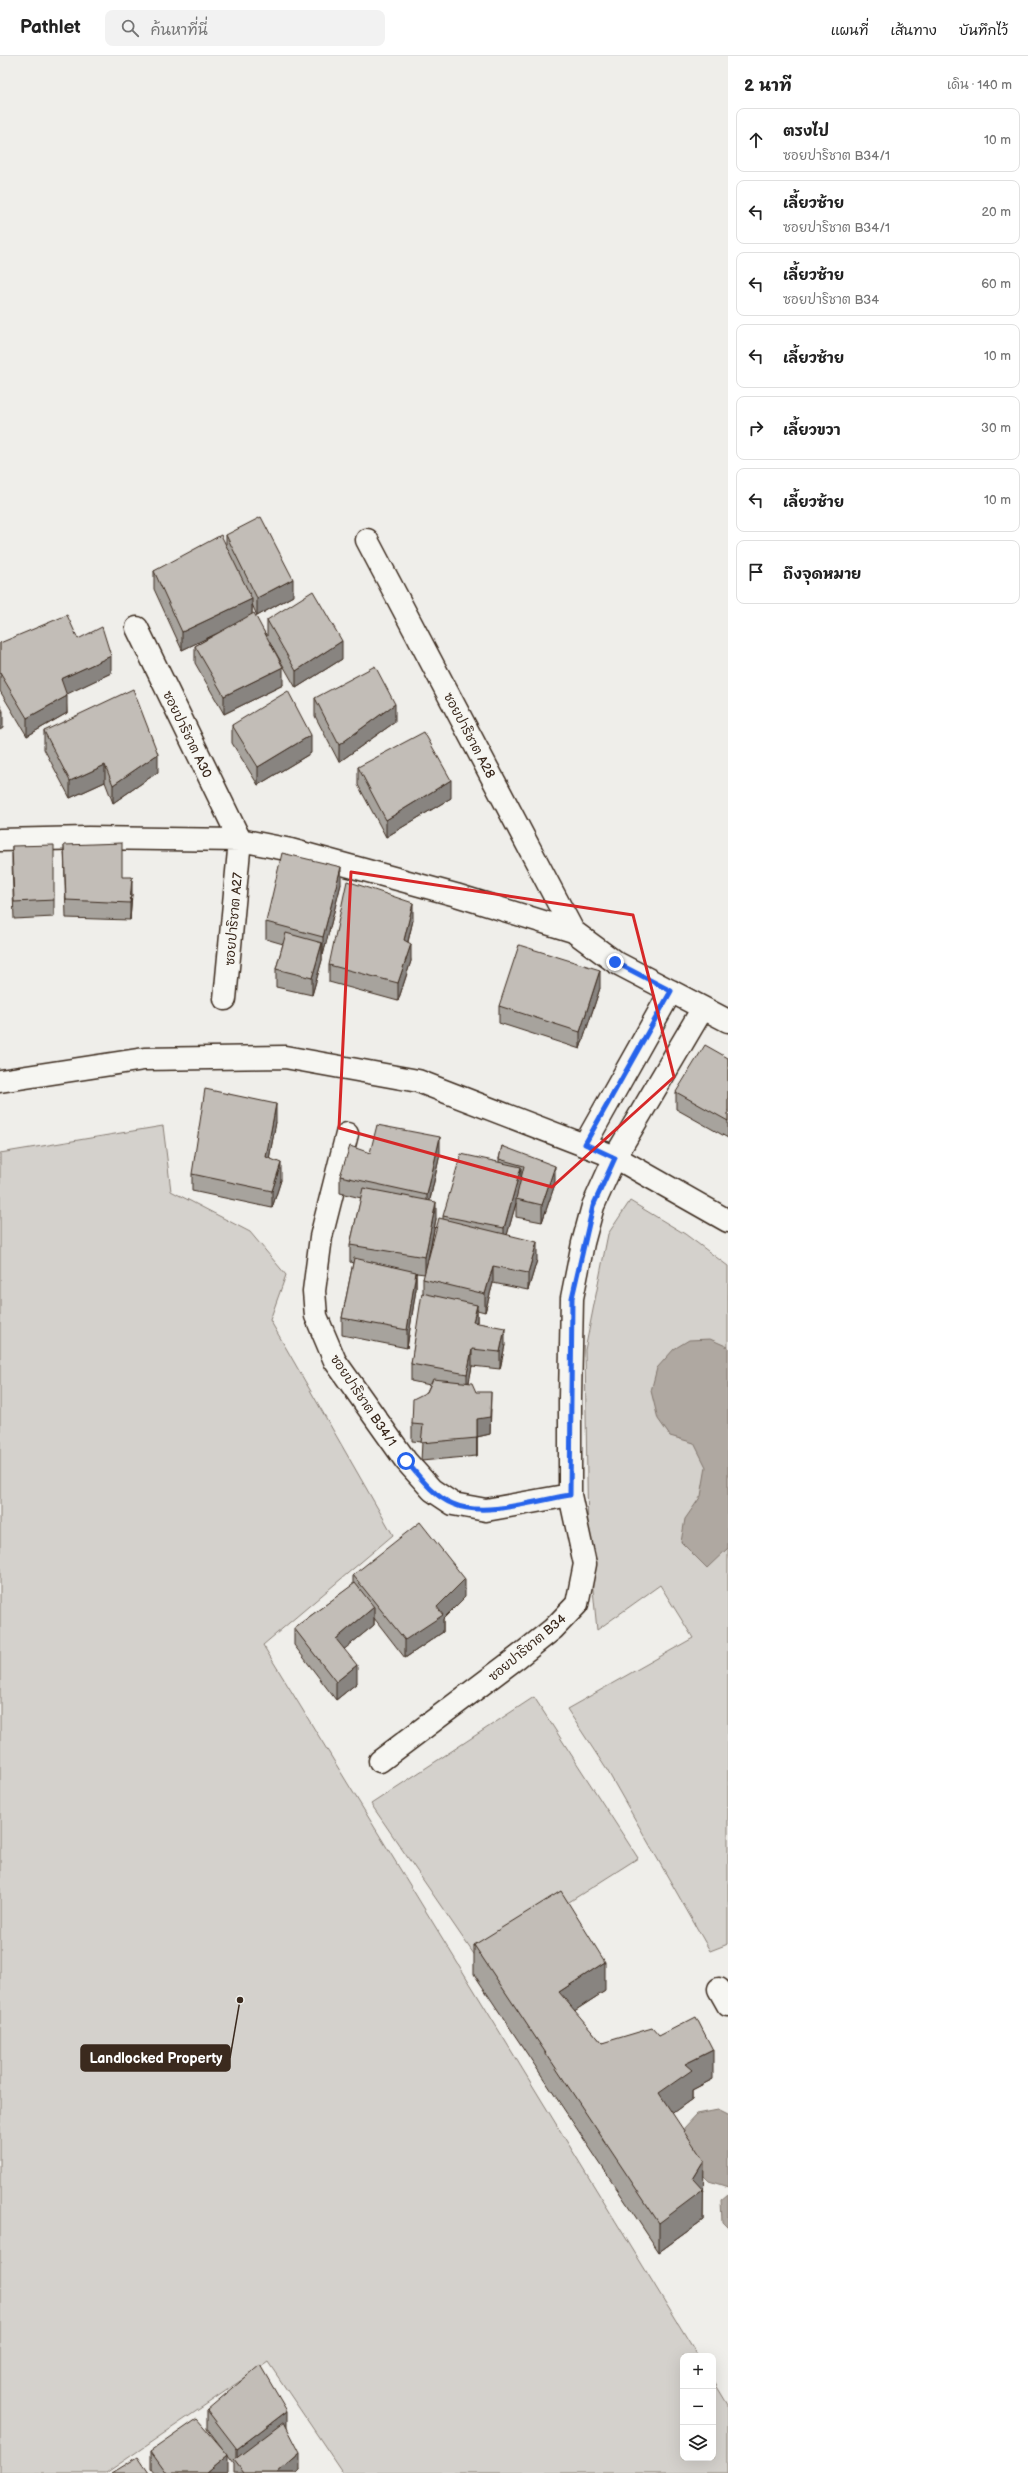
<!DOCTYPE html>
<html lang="th">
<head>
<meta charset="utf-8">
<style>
	:root { --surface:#fff; --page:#f2f2f2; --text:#222; --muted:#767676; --line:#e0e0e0 }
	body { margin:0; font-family:"Balsamiq Sans","Playpen Sans Thai",sans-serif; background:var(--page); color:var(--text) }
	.controls { position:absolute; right:12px; bottom:12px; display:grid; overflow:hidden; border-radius:8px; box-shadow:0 4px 16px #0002 }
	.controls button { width:36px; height:36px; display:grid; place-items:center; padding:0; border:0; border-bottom:1px solid var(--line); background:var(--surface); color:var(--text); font:20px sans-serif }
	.stop { position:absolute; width:12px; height:12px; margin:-9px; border:3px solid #2563eb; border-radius:50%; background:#fff }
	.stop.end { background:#2563eb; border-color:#fff; box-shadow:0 1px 4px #0008 }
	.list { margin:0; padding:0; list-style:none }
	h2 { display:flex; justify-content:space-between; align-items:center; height:52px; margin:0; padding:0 16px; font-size:17px }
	h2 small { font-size:13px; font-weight:400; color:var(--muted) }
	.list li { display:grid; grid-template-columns:26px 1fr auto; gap:12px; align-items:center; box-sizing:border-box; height:64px; margin:0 8px 8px; padding:0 8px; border:1px solid var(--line); border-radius:8px }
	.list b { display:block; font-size:15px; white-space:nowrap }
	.list p { margin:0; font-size:13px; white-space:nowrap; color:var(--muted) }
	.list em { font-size:13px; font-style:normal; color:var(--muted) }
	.icon { flex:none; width:22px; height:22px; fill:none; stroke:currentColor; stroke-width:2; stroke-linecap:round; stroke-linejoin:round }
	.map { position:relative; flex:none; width:728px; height:2417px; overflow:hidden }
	header { display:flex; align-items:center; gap:24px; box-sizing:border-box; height:56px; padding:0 20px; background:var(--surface); border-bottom:1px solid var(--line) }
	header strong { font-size:19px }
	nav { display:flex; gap:22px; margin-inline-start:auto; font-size:14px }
	.search { width:280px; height:36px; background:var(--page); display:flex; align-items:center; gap:10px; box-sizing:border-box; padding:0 14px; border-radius:8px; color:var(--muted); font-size:15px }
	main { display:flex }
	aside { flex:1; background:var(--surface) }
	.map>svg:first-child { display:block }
	.green { fill:#d4d1cc; stroke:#887e75 }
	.water { fill:#afa8a1; stroke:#81766d }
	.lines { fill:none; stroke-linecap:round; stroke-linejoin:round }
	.minor-casing { stroke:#3b2a1e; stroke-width:25 }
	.minor { stroke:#f6f6f2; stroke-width:22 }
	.wall { fill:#a7a39d; stroke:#3b2a1e }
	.shaded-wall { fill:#888480; stroke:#3b2a1e }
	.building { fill:#c2bdb7; stroke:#3b2a1e }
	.route { stroke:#2563eb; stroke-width:5 }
	.marked { fill:none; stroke:#d62828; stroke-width:3; stroke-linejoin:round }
	.labels { text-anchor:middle; stroke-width:4; stroke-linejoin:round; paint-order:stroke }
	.street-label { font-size:13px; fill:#3b2a1e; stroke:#f6f6f2 }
	.leader { fill:none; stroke:#3b2a1e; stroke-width:1.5 }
	.callout-dot { fill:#3b2a1e; stroke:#f6f6f2; stroke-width:1.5 }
	.callout { fill:#3b2a1e; stroke:#3b2a1e; stroke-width:1.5 }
	.callout-label { font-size:14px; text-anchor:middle; font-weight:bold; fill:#fff }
</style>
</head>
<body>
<header>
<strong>Pathlet</strong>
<div class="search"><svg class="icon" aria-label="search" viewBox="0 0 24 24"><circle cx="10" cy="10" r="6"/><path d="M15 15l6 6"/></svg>ค้นหาที่นี่</div>
<nav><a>แผนที่</a><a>เส้นทาง</a><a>บันทึกไว้</a></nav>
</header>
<main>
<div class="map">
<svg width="728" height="2417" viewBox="0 0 728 2417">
	<rect width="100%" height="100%" fill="#efeeea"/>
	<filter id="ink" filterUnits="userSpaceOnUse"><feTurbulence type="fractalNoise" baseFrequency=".025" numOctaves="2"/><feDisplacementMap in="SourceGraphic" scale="8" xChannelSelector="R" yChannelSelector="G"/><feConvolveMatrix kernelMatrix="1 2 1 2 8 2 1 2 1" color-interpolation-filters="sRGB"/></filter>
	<g filter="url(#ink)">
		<path class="green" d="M163 1070 171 1135 250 1176 286 1219 270 1264 393 1479 263 1589 698 2300H683V2402H713V2324L728 2349V2417H343L268 2306 106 2417H0V1097Z
			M630 1145 685 1178 728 1210V1888L710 1895 607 1714 567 1653 693 1582 660 1529 597 1574 588 1483 585 1294 608 1178Z
			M534 1641 638 1802 478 1904 371 1748Z"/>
		<path class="water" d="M710 1283 728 1291V1492L707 1512 681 1486 685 1463 701 1440 706 1411 694 1387 670 1380 658 1363 651 1335 657 1312 674 1293 689 1284Z
			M718 2054 728 2059V2131L709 2125 696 2112 682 2093 684 2072 697 2058Z
			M728 2138V2172L722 2166 721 2144Z"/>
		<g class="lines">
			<defs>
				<path id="minor" d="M367 484 573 875
					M137 572 240 784 225 943
					M0 784 88 782 240 784 291 794 456 839 573 875 615 906 728 965
					M0 1025 144 1003 285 1001 418 1025 615 1101 728 1165
					M347 1078 321 1181 314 1235 316 1260 335 1305 406 1405 432 1434 453 1448 486 1454 570 1439
					M585 1088 671 935
					M380 1705 518 1601 553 1573 577 1548 585 1508 570 1439V1342L572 1242 583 1187 593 1150 615 1101 703 952
					M719 1933 728 1949"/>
			</defs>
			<use href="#minor" class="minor-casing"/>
			<use href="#minor" class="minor"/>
		</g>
		<path class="wall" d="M226 479 293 540 257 560 252 548V559L267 580V564L342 603 296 632 272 590 283 629 224 658 195 607V590L225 573 182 594 154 533V515L226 489Z
			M78 583 111 617 66 638 67 657 27 680 0 635V587Z
			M315 642 395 666 339 706 315 660Z
			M232 669 311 697 258 729 232 687Z
			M44 675 158 716 113 747 105 726 70 742 44 693Z
			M358 711 451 742 386 781 358 729Z
			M64 789 122 821 132 838 130 864 66 862Z
			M12 790 54 844V861L14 863 12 807Z
			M341 828 323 899 322 898V904L312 939 276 931V913L283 888 266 883V866Z
			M413 864 408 886 411 905 398 945 329 926V909Z
			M600 932 580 993 499 967V950Z
			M728 1002V1082L676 1053V1036Z
			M276 1066 269 1103 281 1124 272 1152 192 1135V1118Z
			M502 1090 555 1128 542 1166 516 1161V1147L507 1179 537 1204 528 1234 493 1227 485 1256 477 1254V1266L505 1289 500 1313 472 1310 469 1326 476 1336 491 1353 490 1378 477 1381V1400L421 1405 422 1386 412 1385V1368L430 1329 411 1325V1308L423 1238V1223L425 1218 416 1217V1233L407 1292 342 1279V1262L353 1207 350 1206V1189L361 1142 340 1137V1120L440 1098 430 1144 436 1163 427 1210 443 1163V1160L499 1106V1103Z
			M353 1519 465 1541 443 1563V1576L405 1602 374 1562V1569L344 1593 357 1627 336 1644 294 1589V1572L353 1529Z
			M474 1889 605 1935 574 1955 602 1987 659 1980 713 2023 692 2034V2043L672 2057 704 2135 703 2136V2164L659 2196 474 1918Z
			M207 2354 287 2373 300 2414 297 2417H234V2408L207 2372Z
			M151 2395 228 2416 227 2417H154L151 2413Z"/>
		<path class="shaded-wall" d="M293 523V540L257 560V542Z
			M252 543V561L182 594V576Z
			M342 585V603L296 632V615Z
			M111 600V617L61 641V623Z
			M283 611V629L224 658V640Z
			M67 640V657L27 680V662Z
			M395 648V666L339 706V689Z
			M3 655V672L0 674V657Z
			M311 679V697L258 729V711Z
			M158 698V716L113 747V729Z
			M105 709V726L70 742V725Z
			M451 724V742L386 781V764Z
			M341 811V828L323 899V881Z
			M132 821V838L130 864V847Z
			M413 847V864L404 902V884Z
			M322 887V904L312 939V922Z
			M411 888V905L398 945V927Z
			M600 914V932L580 993V976Z
			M276 1048V1066L266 1119V1101Z
			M440 1081V1098L427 1157V1139Z
			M281 1107V1124L272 1152V1135Z
			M555 1110V1128L542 1166V1149Z
			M521 1111V1128L516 1143V1147L504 1190V1172Z
			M436 1146V1163L425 1218V1201Z
			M537 1186V1204L528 1234V1217Z
			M493 1210V1227L485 1256V1238Z
			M416 1216V1233L407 1292V1274Z
			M477 1249V1266H473Z
			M505 1272V1289L500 1313V1296Z
			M472 1293V1310L467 1336V1318Z
			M491 1336 490 1378 477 1381V1400V1363Z
			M465 1523V1541L443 1563V1576L405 1602V1584L437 1551Z
			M374 1551V1569L336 1600V1583Z
			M357 1609V1627L336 1644V1626Z
			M605 1906V1935L559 1965V1936Z
			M713 1994V2023L692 2034V2043L659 2067V2037L685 2008Z
			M704 2105 703 2164 659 2196V2167L693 2123Z
			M287 2355V2373L237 2407V2393Z
			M300 2397V2414L297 2417H277Z
			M228 2399V2416L227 2417H206Z"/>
		<path class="building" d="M261 461 293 523 257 542 226 479Z
			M221 479 252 543 182 576 154 515Z
			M313 535 342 585 296 615 267 564Z
			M254 557 283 611 224 640 195 590Z
			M67 559 78 583 102 571 111 600 61 623 67 640 27 662 0 617V587Z
			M375 610 395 648 339 689 315 642Z
			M133 633 158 698 113 729 105 709 70 725 44 675Z
			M288 635 311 679 258 711 232 669Z
			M0 649 3 655 0 657Z
			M424 676 451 724 386 764 358 711Z
			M122 787V821H132L130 847 66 844 64 789Z
			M54 789V844L14 846 12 790Z
			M282 797 341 811 323 881 266 866Z
			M347 825 413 847 404 884 411 888 398 927 329 909Z
			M286 877 322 887 312 922 276 913Z
			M519 889 600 914 580 976 499 950Z
			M705 989 728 1002V1065L676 1036Z
			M205 1033 276 1048 266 1101 281 1107 272 1135 192 1118Z
			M377 1069 440 1081 427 1139 340 1120 350 1090 370 1097Z
			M502 1090 555 1110 542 1149 516 1143 524 1110 499 1103Z
			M461 1098 521 1111 504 1172 443 1160Z
			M363 1132 436 1146 425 1201 350 1189Z
			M439 1162 537 1186 528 1217 493 1210 485 1238 423 1223Z
			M354 1202 416 1216 407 1274 342 1262Z
			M422 1237 477 1249 473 1266 505 1272 500 1296 472 1293 467 1318 411 1308Z
			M433 1323 472 1327 476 1336H491L490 1361 477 1363V1382L421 1387 423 1369 412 1368 413 1343 427 1336Z
			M420 1466 465 1523 437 1551 443 1559 405 1584 353 1519Z
			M355 1527 374 1551 336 1583 357 1609 336 1626 294 1572Z
			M561 1835 605 1906 559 1936 602 1987 652 1972 659 1980 696 1961 713 1994 685 2008 692 2014 659 2037 704 2105 693 2123 703 2134 659 2167 474 1889Z
			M260 2309 287 2355 237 2393 207 2354Z
			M197 2363 228 2399 206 2417H167L151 2395Z
			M284 2366 300 2397 277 2417H244L234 2404Z
			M138 2401 149 2417H112Z"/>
	</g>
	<g class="lines" filter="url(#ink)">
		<path class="route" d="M406 1405C419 1420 433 1440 453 1448 484 1462 538 1444 570 1439L572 1242 593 1150 615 1102 585 1088 671 935 615 906"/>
	</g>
	<path class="marked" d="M351 816 633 859 674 1021 552 1131 339 1072Z"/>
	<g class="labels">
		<g class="street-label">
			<text transform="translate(188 678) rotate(64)" y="5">ซอยปาริชาต A30</text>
			<text transform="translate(470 679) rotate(62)" y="5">ซอยปาริชาต A28</text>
			<text transform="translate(233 863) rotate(-85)" y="5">ซอยปาริชาต A27</text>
			<text transform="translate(364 1344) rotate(56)" y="5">ซอยปาริชาต B34/1</text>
			<text transform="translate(527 1591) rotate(-40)" y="5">ซอยปาริชาต B34</text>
		</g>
	</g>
	<path class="leader" d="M240 1944L230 2002"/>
	<circle class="callout-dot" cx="240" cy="1944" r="4"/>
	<rect class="callout" x="81" y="1989" width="149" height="26" rx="4"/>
	<g class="callout-label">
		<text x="156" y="2007">Landlocked Property</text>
	</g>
</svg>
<div class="controls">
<button>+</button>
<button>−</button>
<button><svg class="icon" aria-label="layers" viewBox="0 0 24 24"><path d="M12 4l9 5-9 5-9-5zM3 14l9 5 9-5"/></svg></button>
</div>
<div class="stop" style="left:406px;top:1405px"></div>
<div class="stop end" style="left:615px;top:906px"></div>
</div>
<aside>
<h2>2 นาที<small>เดิน · 140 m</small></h2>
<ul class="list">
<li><svg class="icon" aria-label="ahead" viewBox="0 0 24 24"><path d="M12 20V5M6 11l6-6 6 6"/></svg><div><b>ตรงไป</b><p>ซอยปาริชาต B34/1</p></div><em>10 m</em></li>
<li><svg class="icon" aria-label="left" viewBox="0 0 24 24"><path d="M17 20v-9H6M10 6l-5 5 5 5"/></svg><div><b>เลี้ยวซ้าย</b><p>ซอยปาริชาต B34/1</p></div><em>20 m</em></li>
<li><svg class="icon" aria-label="left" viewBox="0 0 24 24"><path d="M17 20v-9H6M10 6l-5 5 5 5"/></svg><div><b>เลี้ยวซ้าย</b><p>ซอยปาริชาต B34</p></div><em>60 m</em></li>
<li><svg class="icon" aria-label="left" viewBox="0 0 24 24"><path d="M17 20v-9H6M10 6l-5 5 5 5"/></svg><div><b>เลี้ยวซ้าย</b></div><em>10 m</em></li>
<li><svg class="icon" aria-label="right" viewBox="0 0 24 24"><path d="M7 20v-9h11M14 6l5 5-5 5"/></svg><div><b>เลี้ยวขวา</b></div><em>30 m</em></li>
<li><svg class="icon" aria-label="left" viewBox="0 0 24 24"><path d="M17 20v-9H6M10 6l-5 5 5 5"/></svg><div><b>เลี้ยวซ้าย</b></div><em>10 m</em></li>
<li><svg class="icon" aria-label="arrive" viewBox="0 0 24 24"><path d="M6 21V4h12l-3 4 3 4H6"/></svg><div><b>ถึงจุดหมาย</b></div></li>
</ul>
</aside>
</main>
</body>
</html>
